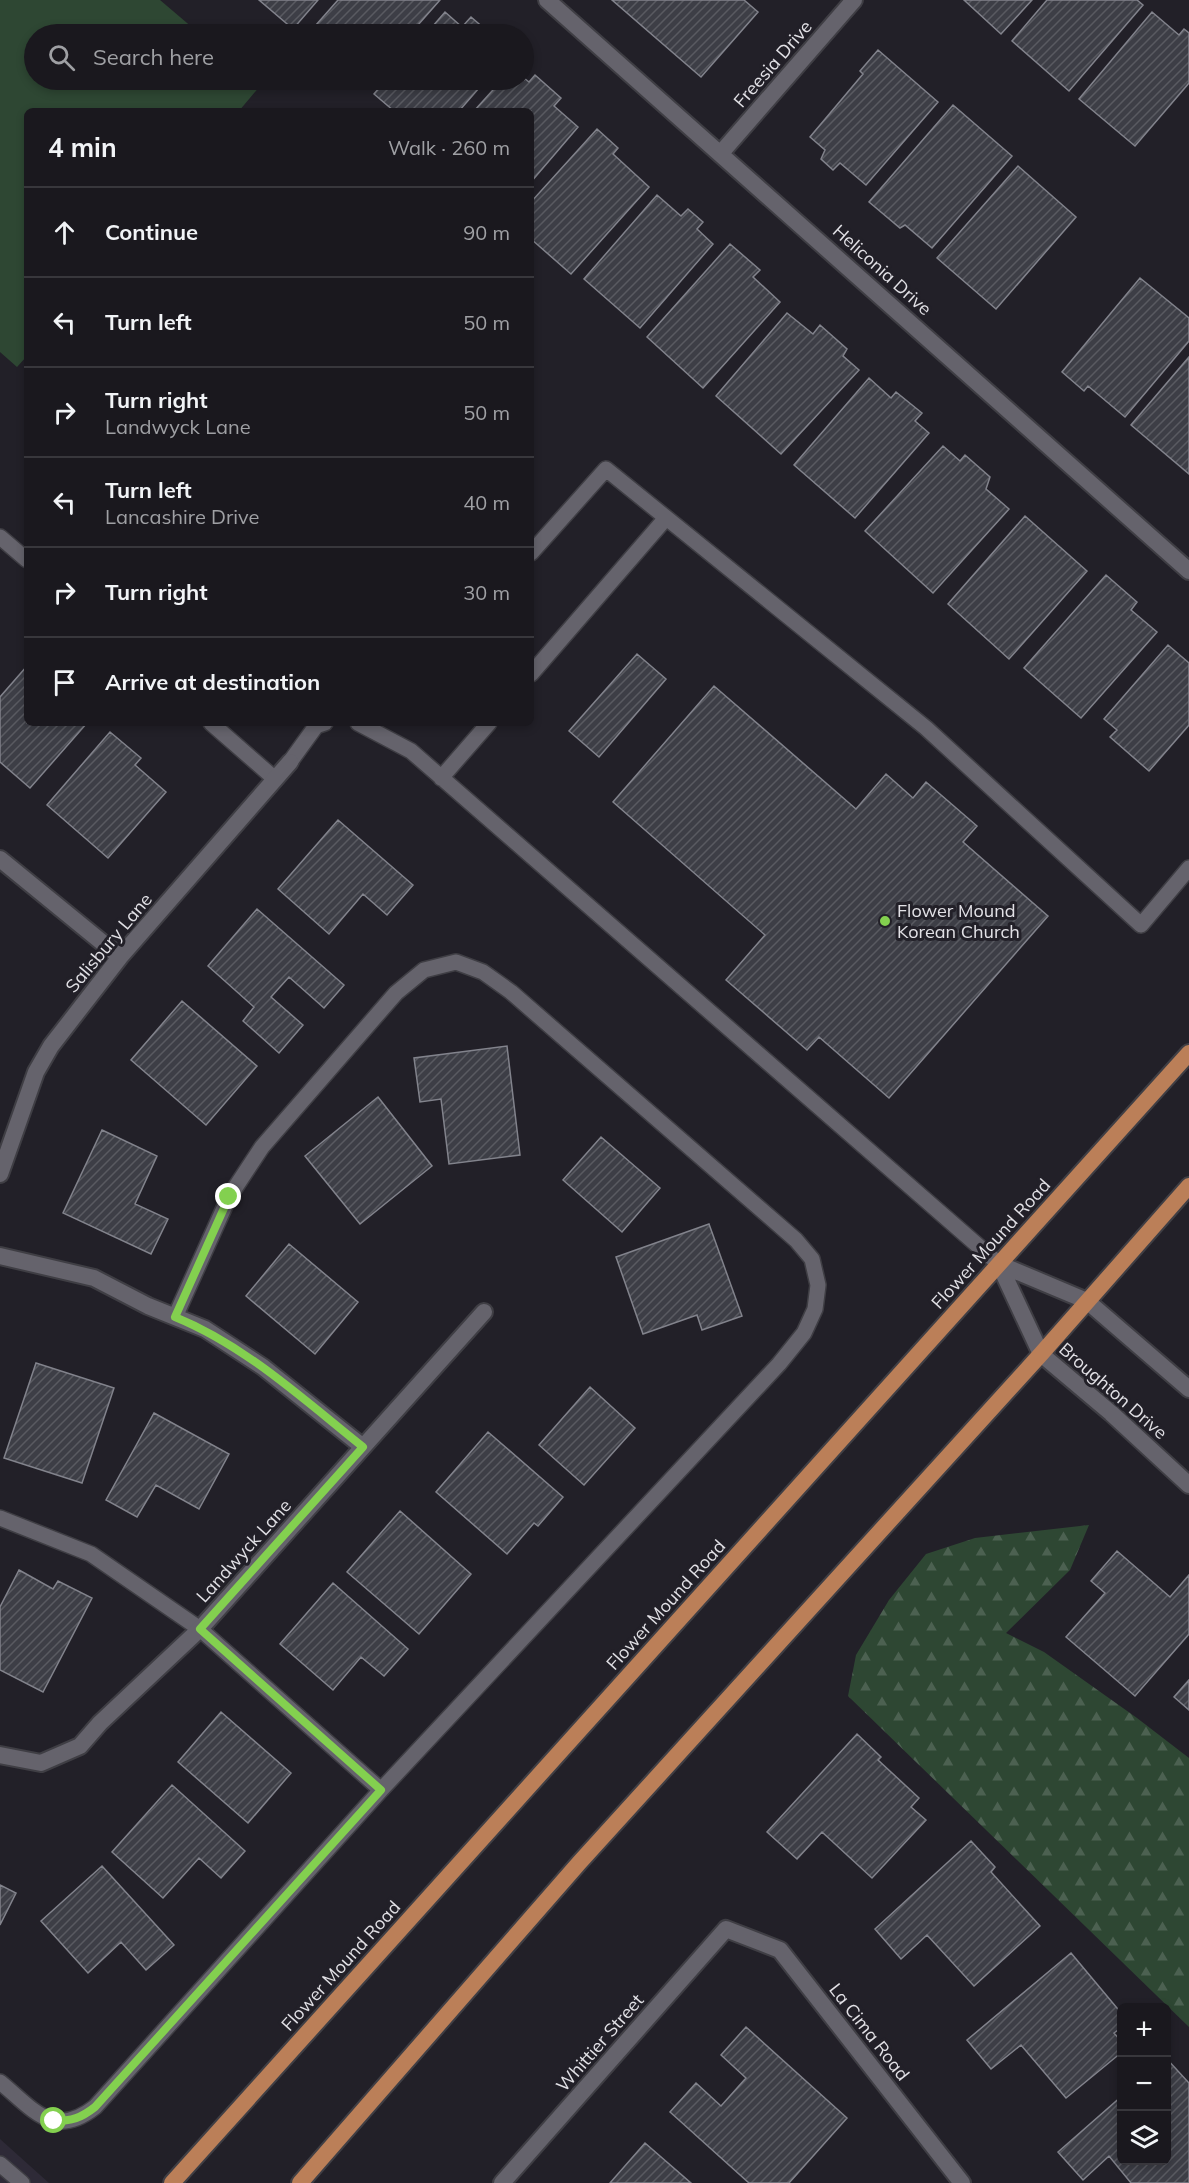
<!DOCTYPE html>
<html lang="en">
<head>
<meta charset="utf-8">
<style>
	:root { --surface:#1a181e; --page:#232127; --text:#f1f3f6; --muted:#9fa0a4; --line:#38373c }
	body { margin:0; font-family:Mulish,sans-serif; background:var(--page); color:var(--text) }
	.controls { position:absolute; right:18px; bottom:18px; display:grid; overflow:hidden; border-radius:9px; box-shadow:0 3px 9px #0003 }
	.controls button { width:54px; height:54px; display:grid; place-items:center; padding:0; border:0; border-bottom:2px solid var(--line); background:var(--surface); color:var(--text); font:30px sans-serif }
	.stop { position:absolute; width:18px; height:18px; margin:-14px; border:4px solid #83d04f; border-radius:50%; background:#fff }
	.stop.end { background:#83d04f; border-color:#fff; box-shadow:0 2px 6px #0008 }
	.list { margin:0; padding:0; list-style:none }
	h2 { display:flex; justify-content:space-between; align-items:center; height:78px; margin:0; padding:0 24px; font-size:26px }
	h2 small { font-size:20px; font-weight:400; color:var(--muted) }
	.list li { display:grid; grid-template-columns:39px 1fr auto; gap:18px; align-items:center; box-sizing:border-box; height:90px; padding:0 24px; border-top:2px solid var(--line) }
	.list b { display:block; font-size:22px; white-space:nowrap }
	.list p { margin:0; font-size:20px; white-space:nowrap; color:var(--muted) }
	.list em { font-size:20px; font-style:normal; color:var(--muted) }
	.icon { flex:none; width:33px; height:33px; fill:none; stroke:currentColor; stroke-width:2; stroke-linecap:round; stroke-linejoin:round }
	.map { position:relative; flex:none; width:1189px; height:2183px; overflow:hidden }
	.search { position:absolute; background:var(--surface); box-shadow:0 3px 9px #0003; left:24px; top:24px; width:510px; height:66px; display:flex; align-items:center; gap:15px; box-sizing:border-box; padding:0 21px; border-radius:33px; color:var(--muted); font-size:22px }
	.panel { position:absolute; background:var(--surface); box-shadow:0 3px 9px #0003; left:24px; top:108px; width:510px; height:618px; border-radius:9px }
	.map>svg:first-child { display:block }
	.built { fill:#2e2a37 }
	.forest { fill:url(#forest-firs) }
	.pitch { fill:#2e4733 }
	.building { fill:url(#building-hatch); stroke:#82838c; stroke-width:1.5 }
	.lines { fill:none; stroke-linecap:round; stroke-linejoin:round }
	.service-casing { stroke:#3f3e44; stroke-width:18 }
	.minor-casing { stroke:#3f3e44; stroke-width:20 }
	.primary-casing { stroke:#3f3e44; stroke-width:20 }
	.service { stroke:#65636c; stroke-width:15 }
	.minor { stroke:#65636c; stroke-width:16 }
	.primary { stroke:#bb7f58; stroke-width:16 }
	.route { stroke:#83d04f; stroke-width:8 }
	.poi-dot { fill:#83d04f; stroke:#222028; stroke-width:2 }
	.labels { text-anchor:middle; stroke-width:6; stroke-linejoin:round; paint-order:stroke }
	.street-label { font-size:18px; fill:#e2e1e6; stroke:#222028 }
	.poi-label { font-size:18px; fill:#e2e1e6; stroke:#222028; text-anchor:start }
</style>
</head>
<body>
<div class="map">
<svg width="1189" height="2183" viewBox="0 0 1189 2183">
	<defs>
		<pattern id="forest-firs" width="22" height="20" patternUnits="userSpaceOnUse" patternTransform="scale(1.5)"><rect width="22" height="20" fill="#2e4733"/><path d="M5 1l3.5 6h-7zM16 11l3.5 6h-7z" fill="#4c6151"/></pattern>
		<pattern id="building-hatch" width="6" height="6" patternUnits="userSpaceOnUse" patternTransform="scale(1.5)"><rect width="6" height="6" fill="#3d3e46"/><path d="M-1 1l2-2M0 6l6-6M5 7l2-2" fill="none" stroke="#595a61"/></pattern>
	</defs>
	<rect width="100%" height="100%" fill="#222028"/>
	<path class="built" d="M0 2139 49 2183H0Z"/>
	<path class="forest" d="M1089 1525 1070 1570 1006 1633 1044 1652 1137 1718 1189 1758V2027L848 1696 856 1655 889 1600 926 1554 975 1538Z"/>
	<path class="pitch" d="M0 0H160L200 34H34V80H252L260 86 239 111H27V356L17 367 0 352Z"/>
	<path class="building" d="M259 0H318L293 29Z
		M338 0H440L410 34H308Z
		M612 0H744L758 12 701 77Z
		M964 0H1032L1001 34Z
		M1047 0H1137L1143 5 1069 91 1012 41Z
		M445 12 462 27 471 17 485 29 481 34H426Z
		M1152 12 1179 35 1184 29 1189 33V83L1135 146 1079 99Z
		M878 50 938 102 866 185 840 163 833 170 821 159 825 150 810 137 863 74 860 71Z
		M535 75 561 98 554 106 578 127 531 182V111H474L502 80H524V78L529 82Z
		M352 80H370L363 89Z
		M386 80H486L459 111H394L374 94Z
		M953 105 1012 156 932 248 905 225 900 228 869 202Z
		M597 129 618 148 613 154 649 187 571 274 531 239V202Z
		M1018 166 1076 217 996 309 937 258Z
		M657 195 681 216 688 209 703 222 697 229 713 244 640 328 584 279Z
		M730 244 760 270 753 277 780 302 703 388 647 337Z
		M1140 278 1189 318V341L1125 417 1088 386 1084 391 1062 372Z
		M787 313 813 334 820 325 847 349 843 356 859 370 781 454 716 396Z
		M1189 357V474L1131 425Z
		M869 378 891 398 896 392 922 413 915 421 929 433 855 518 794 465Z
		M943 446 960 461 965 455 990 477 986 489 1009 509 933 593 865 531Z
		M1025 516 1087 571 1009 659 948 604Z
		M1106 575 1137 602 1131 610 1157 632 1081 718 1024 668Z
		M1168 645 1189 663V725L1149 771 1110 737 1117 730 1104 719Z
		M637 654 666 679 599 757 569 731Z
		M27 666V723H87L30 788 0 762V697Z
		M714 686 856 809 886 774 913 798 926 782 977 826 963 842 1048 916 889 1098 819 1037 807 1050 726 980 765 935 613 802Z
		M110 732 141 758 135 765 166 792 108 858 47 805Z
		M338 820 413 885 387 915 363 894 329 934 278 889Z
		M257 909 344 985 324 1008 289 977 271 997 303 1025 279 1053 243 1021 254 1007 208 966Z
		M182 1001 257 1066 206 1125 131 1060Z
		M507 1046 520 1155 449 1164 441 1099 420 1102 414 1058Z
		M378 1097 432 1166 360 1224 305 1156Z
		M102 1130 157 1156 135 1204 168 1219 151 1254 63 1213Z
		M601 1137 660 1188 622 1232 563 1180Z
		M709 1224 742 1316 702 1330 697 1315 643 1334 616 1257Z
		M289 1244 358 1302 315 1354 246 1296Z
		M36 1363 114 1388 82 1483 4 1458Z
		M590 1387 635 1428 584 1485 539 1445Z
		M154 1413 229 1454 199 1509 156 1485 137 1517 106 1500Z
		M488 1432 563 1497 538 1526 534 1523 507 1554 436 1492Z
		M400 1511 471 1574 419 1634 347 1572Z
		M1117 1551 1170 1597 1189 1575V1634L1135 1696 1066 1637 1105 1593 1091 1581Z
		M19 1570 53 1589 58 1581 92 1598 43 1692 0 1670V1607Z
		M333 1583 408 1649 384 1676 361 1657 333 1690 280 1644Z
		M1189 1680V1710L1174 1697Z
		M221 1712 291 1773 248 1823 178 1762Z
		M857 1734 881 1757 878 1760 919 1798 911 1807 926 1820 872 1878 822 1832 797 1859 767 1832Z
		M172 1785 245 1851 221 1878 199 1858 163 1898 112 1852Z
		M971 1841 995 1867 991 1872 1040 1926 974 1986 927 1935 901 1959 875 1929Z
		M102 1866 174 1945 146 1970 121 1942 88 1973 41 1921Z
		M0 1885 16 1893 0 1925Z
		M1071 1953 1122 2014V2027L1114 2033 1122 2042V2052L1066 2098 1021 2045 991 2069 967 2040Z
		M746 2027 847 2118 789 2183H749L670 2112 696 2083 721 2106 746 2078 721 2055Z
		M1166 2058 1189 2083V2183H1131L1109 2156 1083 2180 1058 2152 1122 2096V2160H1166Z
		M645 2143 691 2183H610Z"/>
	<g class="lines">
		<defs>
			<path id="service" d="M0 537 27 560
				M531 553 606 469 926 728 1141 925 1189 868
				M531 674 666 518
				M211 723 275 779
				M358 723 411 751 999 1264
				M290 762 316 726 325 723
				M441 778 489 723
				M175 1317 229 1197 262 1147 396 993 424 970 456 962 483 972 511 992 796 1240 812 1259 818 1285 815 1309 804 1333 779 1364 381 1790
				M0 1518 91 1554 200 1629 381 1790 95 2107C53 2140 33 2109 0 2082
				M0 2164 22 2183"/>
			<path id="minor" d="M547 0 1189 571
				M721 153 854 0
				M0 859 120 957
				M0 1174 36 1072 51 1046 120 957 290 762
				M0 1256 94 1278 148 1306 205 1329 263 1367 363 1447
				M1189 1389 1087 1301 999 1264 1041 1354 1111 1413 1189 1485
				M0 1755 41 1763 80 1746 100 1723 200 1629 484 1312
				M502 2183 726 1929 780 1950 962 2183"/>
			<path id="primary" d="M172 2183 1189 1053
				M300 2183 579 1863 1041 1354 1189 1186"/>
		</defs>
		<use href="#service" class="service-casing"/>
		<use href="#minor" class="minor-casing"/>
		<use href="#primary" class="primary-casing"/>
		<use href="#service" class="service"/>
		<use href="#minor" class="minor"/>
		<use href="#primary" class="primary"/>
	</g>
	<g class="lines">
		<path class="route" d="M54 2121C72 2121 81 2118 95 2107L381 1790 200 1629 363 1447C304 1400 246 1346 175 1317L229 1197"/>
	</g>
	<circle class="poi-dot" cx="885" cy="921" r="6"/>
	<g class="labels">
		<g class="street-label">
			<text transform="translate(773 64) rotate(-49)" y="6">Freesia Drive</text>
			<text transform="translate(882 270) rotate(42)" y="6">Heliconia Drive</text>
			<text transform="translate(109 943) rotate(-50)" y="6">Salisbury Lane</text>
			<text transform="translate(991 1244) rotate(-48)" y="6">Flower Mound Road</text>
			<text transform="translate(1113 1391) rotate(41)" y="6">Broughton Drive</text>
			<text transform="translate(244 1551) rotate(-48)" y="6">Landwyck Lane</text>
			<text transform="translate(666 1605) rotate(-48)" y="6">Flower Mound Road</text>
			<text transform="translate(341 1966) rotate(-48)" y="6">Flower Mound Road</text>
			<text transform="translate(869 2032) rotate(52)" y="6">La Cima Road</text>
			<text transform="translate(600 2043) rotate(-49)" y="6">Whittier Street</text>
		</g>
		<g class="poi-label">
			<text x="897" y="917">Flower Mound<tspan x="897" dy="21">Korean Church</tspan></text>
		</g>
	</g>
</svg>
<div class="controls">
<button>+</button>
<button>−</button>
<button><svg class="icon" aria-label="layers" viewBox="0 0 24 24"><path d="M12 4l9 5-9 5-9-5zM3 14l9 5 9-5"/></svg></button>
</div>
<div class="stop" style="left:54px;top:2121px"></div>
<div class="stop end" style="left:229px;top:1197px"></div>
<div class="search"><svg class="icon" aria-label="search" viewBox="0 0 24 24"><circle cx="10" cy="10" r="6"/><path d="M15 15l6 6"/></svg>Search here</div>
<section class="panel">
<h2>4 min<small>Walk · 260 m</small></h2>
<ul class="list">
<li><svg class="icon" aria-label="ahead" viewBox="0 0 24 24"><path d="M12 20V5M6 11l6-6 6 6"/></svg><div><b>Continue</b></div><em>90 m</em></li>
<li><svg class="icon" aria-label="left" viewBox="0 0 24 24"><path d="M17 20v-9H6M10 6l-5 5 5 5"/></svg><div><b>Turn left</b></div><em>50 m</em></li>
<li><svg class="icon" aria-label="right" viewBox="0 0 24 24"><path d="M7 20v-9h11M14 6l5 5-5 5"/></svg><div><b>Turn right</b><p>Landwyck Lane</p></div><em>50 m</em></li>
<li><svg class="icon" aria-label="left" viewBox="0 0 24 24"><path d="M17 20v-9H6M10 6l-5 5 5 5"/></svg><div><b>Turn left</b><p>Lancashire Drive</p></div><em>40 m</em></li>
<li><svg class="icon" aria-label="right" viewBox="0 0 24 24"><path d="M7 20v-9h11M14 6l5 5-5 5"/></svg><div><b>Turn right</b></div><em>30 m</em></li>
<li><svg class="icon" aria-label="arrive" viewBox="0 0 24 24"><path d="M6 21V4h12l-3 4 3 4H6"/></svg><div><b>Arrive at destination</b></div></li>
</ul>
</section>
</div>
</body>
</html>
